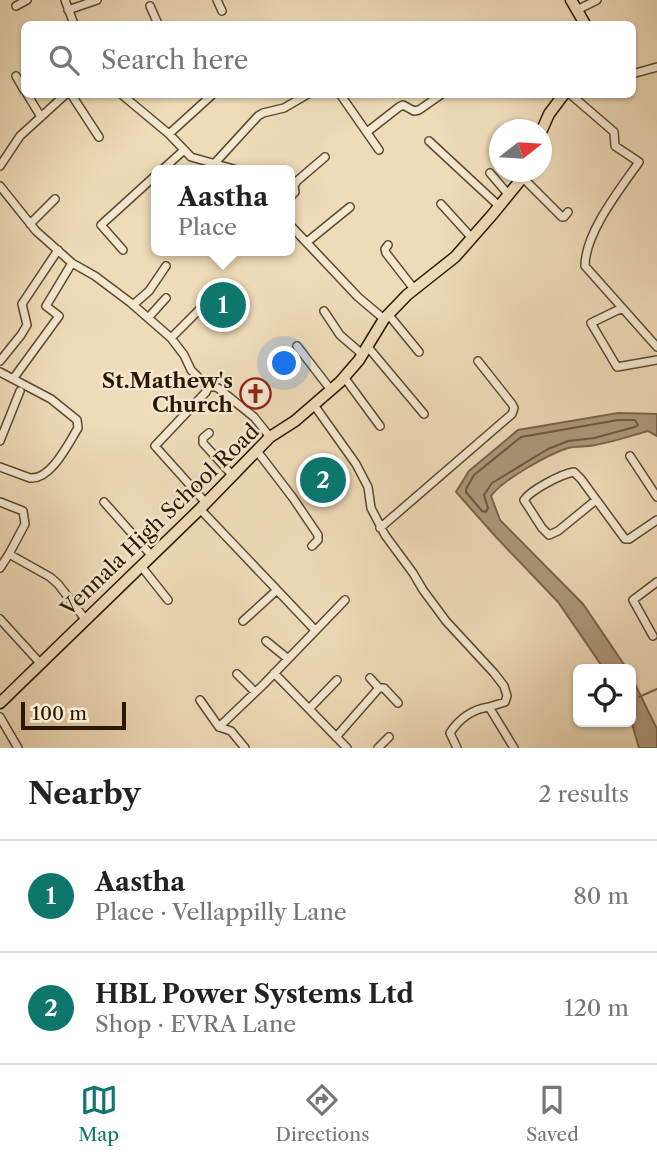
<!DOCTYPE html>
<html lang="en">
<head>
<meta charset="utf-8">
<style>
	:root { --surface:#fff; --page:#f2f2f2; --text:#222; --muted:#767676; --line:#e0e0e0; --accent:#0f766e }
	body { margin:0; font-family:"Libre Caslon Text",serif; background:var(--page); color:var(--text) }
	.controls { position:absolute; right:21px; bottom:21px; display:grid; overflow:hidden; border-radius:10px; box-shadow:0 2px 5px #0004 }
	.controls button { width:63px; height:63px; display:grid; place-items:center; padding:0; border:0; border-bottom:2px solid var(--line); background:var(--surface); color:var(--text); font:35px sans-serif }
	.compass { position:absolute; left:489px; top:119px; width:63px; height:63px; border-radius:50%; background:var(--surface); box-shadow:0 2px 5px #0004; rotate:73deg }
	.scale { position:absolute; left:21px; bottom:18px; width:105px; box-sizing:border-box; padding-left:7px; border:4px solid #2a1802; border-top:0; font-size:19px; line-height:24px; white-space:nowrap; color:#2a1802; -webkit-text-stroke:5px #f5e8d1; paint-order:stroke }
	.you { position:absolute; left:285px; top:364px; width:24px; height:24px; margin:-18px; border:5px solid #fff; border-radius:50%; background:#1a73e8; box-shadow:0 0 0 10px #1a73e833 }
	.badge { display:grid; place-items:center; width:46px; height:46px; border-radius:50%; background:var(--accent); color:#fff; font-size:23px; font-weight:700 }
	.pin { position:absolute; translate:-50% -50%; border:4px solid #fff; box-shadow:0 2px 7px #0006 }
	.popup { position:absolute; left:151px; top:165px; width:144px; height:91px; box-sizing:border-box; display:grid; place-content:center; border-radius:10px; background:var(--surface); filter:drop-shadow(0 2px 5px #0005); font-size:23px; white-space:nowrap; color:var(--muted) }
	.popup b { font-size:26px; color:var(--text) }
	.popup::after { content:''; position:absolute; left:50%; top:100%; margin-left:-14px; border:14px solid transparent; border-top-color:var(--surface) }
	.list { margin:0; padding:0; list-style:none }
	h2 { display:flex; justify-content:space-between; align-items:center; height:91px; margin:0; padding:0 28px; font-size:30px }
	h2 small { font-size:23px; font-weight:400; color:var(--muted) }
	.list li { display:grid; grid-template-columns:46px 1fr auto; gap:21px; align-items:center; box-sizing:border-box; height:112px; padding:0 28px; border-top:2px solid var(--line) }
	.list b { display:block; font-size:26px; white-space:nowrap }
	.list p { margin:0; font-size:23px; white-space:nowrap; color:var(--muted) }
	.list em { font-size:23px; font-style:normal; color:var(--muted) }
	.icon { flex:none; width:38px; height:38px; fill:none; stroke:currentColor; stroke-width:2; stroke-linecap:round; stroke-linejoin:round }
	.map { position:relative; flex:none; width:657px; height:748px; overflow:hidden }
	.search { position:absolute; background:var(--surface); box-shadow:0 2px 5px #0004; left:21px; right:21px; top:21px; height:77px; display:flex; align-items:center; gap:18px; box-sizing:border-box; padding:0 24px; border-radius:10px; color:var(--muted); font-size:26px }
	.sheet { height:315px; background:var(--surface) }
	nav { display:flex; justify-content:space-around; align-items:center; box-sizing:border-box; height:98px; border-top:2px solid var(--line); background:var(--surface); font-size:19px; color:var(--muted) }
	nav a { display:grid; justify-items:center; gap:4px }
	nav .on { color:var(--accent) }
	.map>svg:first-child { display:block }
	.water { fill:#ac997a; stroke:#78654a; stroke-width:2 }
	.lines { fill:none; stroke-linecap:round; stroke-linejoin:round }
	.shore { stroke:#6b583e; stroke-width:2 }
	.stream { stroke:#78654a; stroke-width:2 }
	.minor-casing { stroke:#5b4930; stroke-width:10 }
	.major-casing { stroke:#2a1802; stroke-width:13 }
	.minor { stroke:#f5e8d1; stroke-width:7 }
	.major { stroke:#efdbb8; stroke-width:10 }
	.labels { text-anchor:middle; stroke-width:5; stroke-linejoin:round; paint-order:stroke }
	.poi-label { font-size:21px; font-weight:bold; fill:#2a1802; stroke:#f5e8d1; text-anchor:end }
	.street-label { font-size:21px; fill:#2a1802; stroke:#f5e8d1 }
</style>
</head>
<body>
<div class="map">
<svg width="657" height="748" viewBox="0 0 657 748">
	<rect width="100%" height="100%" fill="#efdbb8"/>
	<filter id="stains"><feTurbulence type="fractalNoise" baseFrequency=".00286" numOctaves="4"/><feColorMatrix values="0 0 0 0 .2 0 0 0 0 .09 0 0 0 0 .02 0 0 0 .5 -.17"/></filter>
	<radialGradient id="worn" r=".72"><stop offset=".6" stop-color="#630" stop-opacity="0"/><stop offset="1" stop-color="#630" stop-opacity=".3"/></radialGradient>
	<path class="water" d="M618 413 657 414V436L648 431C630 436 613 442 595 445 587 447 577 446 568 448 549 454 502 480 491 496L500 520 583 604 627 669H604L558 602 496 537 456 492 469 471 518 430Z
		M631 676 657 729V748H639L631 720Z"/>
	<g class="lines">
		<path class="shore" d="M618 420H635L638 425 635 427 594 438 568 441 548 449 492 483 484 495 488 508 486 512 482 511 466 492V489L474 475 521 437Z"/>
		<path class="stream" d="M639 697 657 689"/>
		<defs>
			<path id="minor" d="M65 0 74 24
				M217 0 222 11
				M16 6 27 0
				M150 6 158 24
				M68 10 97 0
				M577 10 597 0
				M632 74 657 67
				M16 76 24 90
				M27 94 41 117
				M71 94 99 137
				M121 94 169 134 191 157 237 170
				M340 94 379 150
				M570 94 614 132 615 146 639 162C620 189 585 233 585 266L657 347
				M367 132 399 107 403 105 414 111 419 110 442 94
				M169 134 213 94
				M429 141 499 206
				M214 164 258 116 263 113 284 108 308 94
				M0 166 20 136 66 94
				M162 170 184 150
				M490 173 508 194
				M523 178 562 217H564L568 212
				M0 186 36 231 72 263 95 276 131 303 171 338 184 355 191 370 204 383 218 388 254 417 270 437
				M290 197 295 192 294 186 297 181 325 157
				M441 204 471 237
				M30 224 55 199
				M290 225 358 297 384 319
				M307 242 350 207
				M388 245 385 249 386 253 414 289
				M123 250 101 225 156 175
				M133 305 149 291 166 266
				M622 308 591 323 617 367 657 360
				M324 311 340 335 362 354
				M388 314 419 352
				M148 318 166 298
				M171 338 209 300 206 294
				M297 346 331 390
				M367 346 424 414
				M0 361 21 335 27 325 22 304 58 250
				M0 372 51 399 77 420 78 428C68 444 51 480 30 478L0 467
				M344 377 380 426
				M13 379 59 316 46 306 72 263
				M314 405 356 464 368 487 371 508 385 535 413 573 423 590 446 621 494 673 504 686 507 696 505 702 489 707
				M209 433 203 438V443L233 476
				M0 441 20 391
				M257 451 293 498 318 535V540L312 546
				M630 456 657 497
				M596 500 558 531 549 535 542 528 524 500C531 490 561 474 574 472L581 479 625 539H629L657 520
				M0 502 23 511 25 524 9 554 50 577 58 584 85 619
				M104 502 151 555
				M206 503 155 446 206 392 209 385
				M200 509 314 629
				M380 528 512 414 514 408 512 404 478 361
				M141 566 168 600
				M0 568 9 554
				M0 619 40 663
				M243 621 277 590
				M653 636 633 600 657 582
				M266 641 287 658
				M274 673 347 748
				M237 674 255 692
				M370 678 379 688
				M200 700 219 727 231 731 245 748
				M309 709 337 680
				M0 717 18 748
				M219 727 264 684 345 600
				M336 737 379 688H384L398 703
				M378 748 389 737
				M457 748 450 733C459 719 473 709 489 707L514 748"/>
			<path id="major" d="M571 0 585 24
				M542 130 549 114 564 94
				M0 703 200 509 270 437 295 421 340 382 359 360 384 319 407 295 455 257 492 215 527 172"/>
		</defs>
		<use href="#minor" class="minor-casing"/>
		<use href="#major" class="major-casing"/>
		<use href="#minor" class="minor"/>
		<use href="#major" class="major"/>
	</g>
	<defs>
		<symbol id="church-ring" viewBox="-11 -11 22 22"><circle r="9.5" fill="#f5e8d1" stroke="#8f2418" stroke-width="1.5"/><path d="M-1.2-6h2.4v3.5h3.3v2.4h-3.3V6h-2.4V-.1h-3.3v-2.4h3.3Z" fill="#8f2418"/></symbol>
	</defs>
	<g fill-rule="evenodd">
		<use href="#church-ring" x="238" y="376" width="35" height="35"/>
	</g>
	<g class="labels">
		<g class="poi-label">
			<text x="233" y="388">St.Mathew's<tspan x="233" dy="24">Church</tspan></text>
		</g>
		<g class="street-label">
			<text transform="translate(160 520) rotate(-44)" y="7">Vennala High School Road</text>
		</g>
	</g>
	<rect width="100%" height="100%" filter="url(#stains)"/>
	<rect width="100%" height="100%" fill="url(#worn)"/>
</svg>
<div class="controls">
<button><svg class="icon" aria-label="locate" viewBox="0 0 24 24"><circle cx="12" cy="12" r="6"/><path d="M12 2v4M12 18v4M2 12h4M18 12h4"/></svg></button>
</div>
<svg class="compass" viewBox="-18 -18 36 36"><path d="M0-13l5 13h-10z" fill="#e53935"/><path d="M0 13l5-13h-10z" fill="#767676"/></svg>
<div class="scale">100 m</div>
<div class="you"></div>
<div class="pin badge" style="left:223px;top:305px">1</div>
<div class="popup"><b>Aastha</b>Place</div>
<div class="pin badge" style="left:323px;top:480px">2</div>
<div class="search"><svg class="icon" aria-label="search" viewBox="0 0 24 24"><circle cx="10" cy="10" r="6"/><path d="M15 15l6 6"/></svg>Search here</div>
</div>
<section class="sheet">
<h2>Nearby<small>2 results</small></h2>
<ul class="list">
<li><span class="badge">1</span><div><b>Aastha</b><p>Place · Vellappilly Lane</p></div><em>80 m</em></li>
<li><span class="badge">2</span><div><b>HBL Power Systems Ltd</b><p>Shop · EVRA Lane</p></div><em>120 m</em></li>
</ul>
</section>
<nav>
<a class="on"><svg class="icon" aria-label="map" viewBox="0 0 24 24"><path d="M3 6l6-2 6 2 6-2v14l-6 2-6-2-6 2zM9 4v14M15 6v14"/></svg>Map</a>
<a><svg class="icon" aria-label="directions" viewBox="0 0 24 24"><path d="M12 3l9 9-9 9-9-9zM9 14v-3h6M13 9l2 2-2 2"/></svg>Directions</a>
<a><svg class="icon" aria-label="saved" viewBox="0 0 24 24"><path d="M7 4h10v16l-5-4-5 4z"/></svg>Saved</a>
</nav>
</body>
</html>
